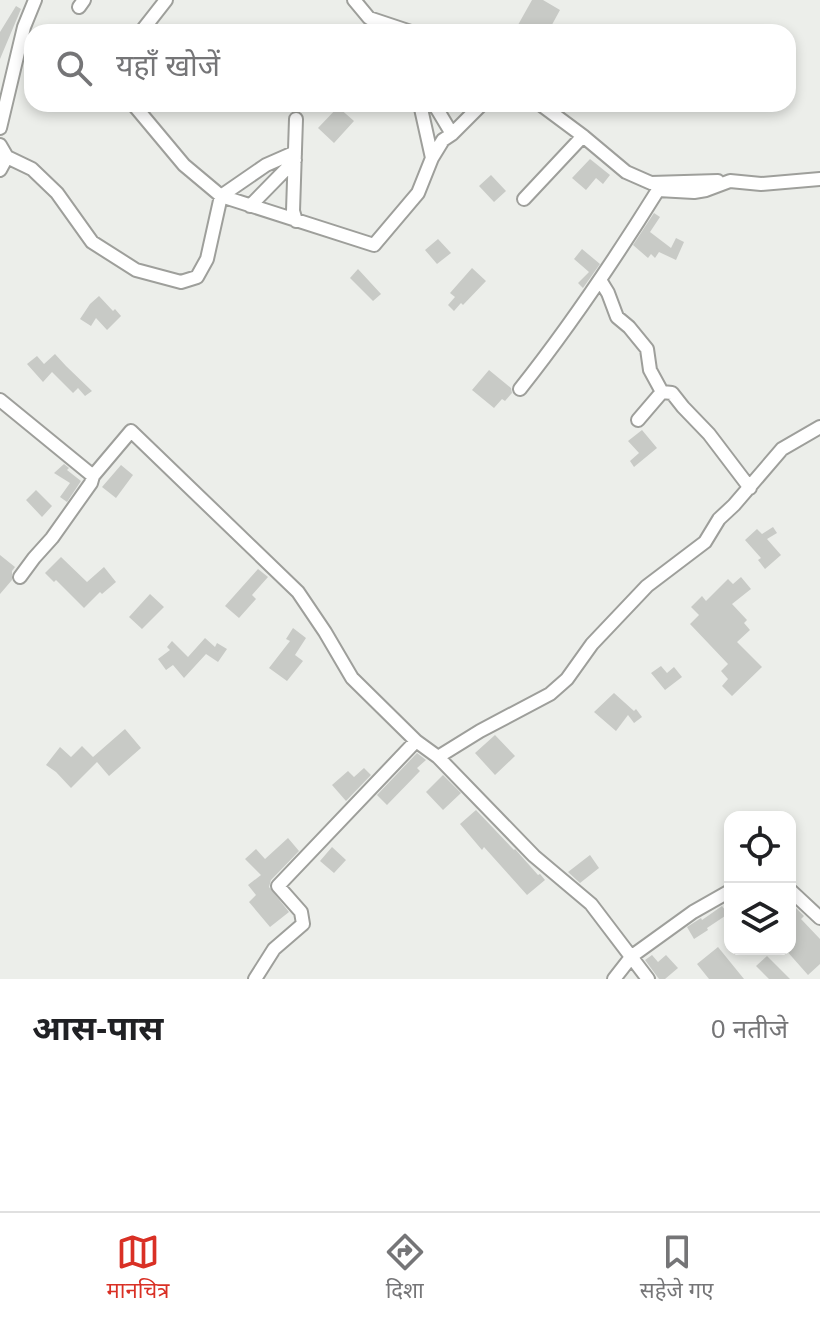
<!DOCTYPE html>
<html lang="hi">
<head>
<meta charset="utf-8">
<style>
	:root { --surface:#fff; --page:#f2f2f2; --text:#202124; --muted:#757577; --line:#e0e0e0; --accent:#d93025 }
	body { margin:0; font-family:Helvetica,"Noto Sans Devanagari",sans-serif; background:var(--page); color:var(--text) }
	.controls { position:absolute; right:24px; bottom:24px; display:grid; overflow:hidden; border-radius:16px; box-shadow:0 4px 12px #0003 }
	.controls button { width:72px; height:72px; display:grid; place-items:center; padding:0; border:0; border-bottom:2px solid var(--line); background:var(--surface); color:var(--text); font:40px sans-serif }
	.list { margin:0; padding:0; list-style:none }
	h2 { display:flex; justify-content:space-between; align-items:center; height:104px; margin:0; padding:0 32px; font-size:34px }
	h2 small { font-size:26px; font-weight:400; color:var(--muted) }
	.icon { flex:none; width:44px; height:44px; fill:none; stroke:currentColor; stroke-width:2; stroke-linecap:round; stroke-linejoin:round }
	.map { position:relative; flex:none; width:820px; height:979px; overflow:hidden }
	.search { position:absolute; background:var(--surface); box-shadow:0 4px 12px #0003; left:24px; right:24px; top:24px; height:88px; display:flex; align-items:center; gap:20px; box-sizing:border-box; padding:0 28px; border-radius:24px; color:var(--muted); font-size:30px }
	.sheet { height:232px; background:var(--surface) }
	nav { display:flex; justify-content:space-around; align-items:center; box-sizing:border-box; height:112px; border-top:2px solid var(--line); background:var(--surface); font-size:22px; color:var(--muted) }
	nav a { display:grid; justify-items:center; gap:4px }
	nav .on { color:var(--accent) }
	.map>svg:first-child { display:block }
	.building { fill:#c8cac6 }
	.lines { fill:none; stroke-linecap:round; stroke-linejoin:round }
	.minor-casing { stroke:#9e9f9b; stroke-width:16 }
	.minor { stroke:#fff; stroke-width:12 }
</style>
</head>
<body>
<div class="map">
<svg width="820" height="979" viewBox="0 0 820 979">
	<rect width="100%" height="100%" fill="#eceeea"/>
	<path class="building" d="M532 0H543L560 10 548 32H514Z
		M16 6 21 9 0 59V32Z
		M338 107 354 121 334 143 318 128Z
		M590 159 610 175 603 184 596 178 586 190 572 178Z
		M491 175 506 191 494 202 479 186Z
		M654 213 660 217 650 232 671 248 676 238 684 242 676 260 659 252 655 258 651 254 648 258 633 245Z
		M438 239 451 253 437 264 425 250Z
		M582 249 600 264 583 288 578 283 589 272 574 259Z
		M472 268 486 281 463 305 461 303 454 311 448 305 455 297 450 293Z
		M358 269 381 294 373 301 350 278Z
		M99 296 113 311 115 309 121 316 107 330 96 318 91 326 80 319 90 304Z
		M55 354 66 366 92 391 85 396 78 388 73 393 52 372 43 382 27 364 37 356 44 364Z
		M489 370 511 388 512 393 505 401 502 399 494 408 472 390Z
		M642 430 657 448 634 467 630 461 639 453 628 441Z
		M64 464 69 468 67 470 81 481 67 502 60 497 70 483 54 473Z
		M121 465 133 475 116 498 102 487Z
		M36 490 52 506 42 517 26 500Z
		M773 527 777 533 767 539 781 555 765 569 758 560 761 558 745 540 757 529 762 534Z
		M0 555 15 567 12 571V580L0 594Z
		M61 557 87 582 104 567 116 582 102 594 100 592 84 608 56 580 54 582 45 573Z
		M258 569 268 577 252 595 256 599 239 618 225 606Z
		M741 577 751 589 732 604 747 620 744 623 750 630 737 642 762 667 732 696 722 686 728 679 721 671 728 664 690 624 699 615 691 607 702 596 706 601 728 579 733 584Z
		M150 594 164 607 142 629 129 617Z
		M293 628 306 638 295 655 303 661 287 681 269 668 290 641 286 639Z
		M205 638 215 647 217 643 227 649 218 662 206 654 184 678 173 665 166 670 158 659 170 650 167 647 172 641 188 657Z
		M661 666 667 673 674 667 682 677 665 690 651 673Z
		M614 693 634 711 636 709 642 717 634 723 628 715 616 731 594 712Z
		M125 729 141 748 109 776 97 762 71 788 56 772 46 765 60 747 71 757 82 746 93 757Z
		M495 735 515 756 495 775 475 753Z
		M417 753 426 760 417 768 420 771 387 805 377 795Z
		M364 768 371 775 346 801 332 785 348 771 354 777Z
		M443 775 461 793 443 810 426 792Z
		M476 810 514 850 515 849 538 875 540 874 545 880 527 895 484 847 482 850 460 824Z
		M288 838 299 851 271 880 269 887 289 912 270 927 249 902 256 895 248 885 261 875 245 859 256 849 265 859Z
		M332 847 346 860 334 873 320 861Z
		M590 855 599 868 580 883 568 872Z
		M790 902 804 916 801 919 820 939V964L808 975 785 949H790V932L793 929 790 925Z
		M722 906 728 914 707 928 708 930 694 939 687 927 701 918 702 920Z
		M718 947 744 979H709L697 964Z
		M652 955 658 962 666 955 678 968 665 979H659L645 960Z
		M767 956 790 979H769L756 966Z"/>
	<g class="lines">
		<defs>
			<path id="minor" d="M354 0 369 18 411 32
				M79 7 84 0
				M141 32 166 0
				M372 32 380 29 382 32
				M133 104 184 165 221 196 374 245 418 193 432 158 443 140 452 134 482 104
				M420 104 432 158
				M434 104 452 134
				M540 104 583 136 626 172 651 183 718 181
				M0 128 24 27 35 0
				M0 145 7 157 0 170
				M7 157 32 169 57 193 92 242 136 270 181 282 197 277 207 259 221 196 266 165 291 154H295
				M524 199 583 136
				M250 206 295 160
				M296 221 293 211 296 119
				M600 280 608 293 617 317 629 327 647 349 650 370 662 392 672 393 683 407 709 434 750 488
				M520 389C570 326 615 259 658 190L694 192 706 190 730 181 761 184 820 179
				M0 400 93 476
				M638 420 662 392
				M20 577 34 558 52 538 91 483 93 476 131 431 298 592 325 632 352 678 416 741 438 757 534 856 591 904 648 979
				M438 757 480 731 550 694 567 679 592 644 647 586 705 542 719 519 734 505 782 449 820 427
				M790 890 820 918
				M255 979 274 949 303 924 301 912 278 886 416 741
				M614 979 632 956 693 912 730 891"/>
		</defs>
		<use href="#minor" class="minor-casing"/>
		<use href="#minor" class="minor"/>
	</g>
</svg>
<div class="controls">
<button><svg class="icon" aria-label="locate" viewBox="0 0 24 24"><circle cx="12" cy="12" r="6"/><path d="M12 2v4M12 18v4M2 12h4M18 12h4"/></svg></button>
<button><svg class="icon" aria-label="layers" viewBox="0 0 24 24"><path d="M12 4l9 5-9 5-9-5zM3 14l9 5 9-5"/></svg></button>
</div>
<div class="search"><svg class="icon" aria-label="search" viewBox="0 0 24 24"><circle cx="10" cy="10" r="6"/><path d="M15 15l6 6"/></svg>यहाँ खोजें</div>
</div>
<section class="sheet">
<h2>आस-पास<small>0 नतीजे</small></h2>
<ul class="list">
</ul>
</section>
<nav>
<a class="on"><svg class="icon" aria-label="map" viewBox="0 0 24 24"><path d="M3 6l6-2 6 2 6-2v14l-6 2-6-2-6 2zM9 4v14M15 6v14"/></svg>मानचित्र</a>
<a><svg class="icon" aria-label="directions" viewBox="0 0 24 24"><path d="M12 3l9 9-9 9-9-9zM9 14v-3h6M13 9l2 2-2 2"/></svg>दिशा</a>
<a><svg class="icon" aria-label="saved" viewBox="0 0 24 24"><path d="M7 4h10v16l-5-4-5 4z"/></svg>सहेजे गए</a>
</nav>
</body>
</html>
